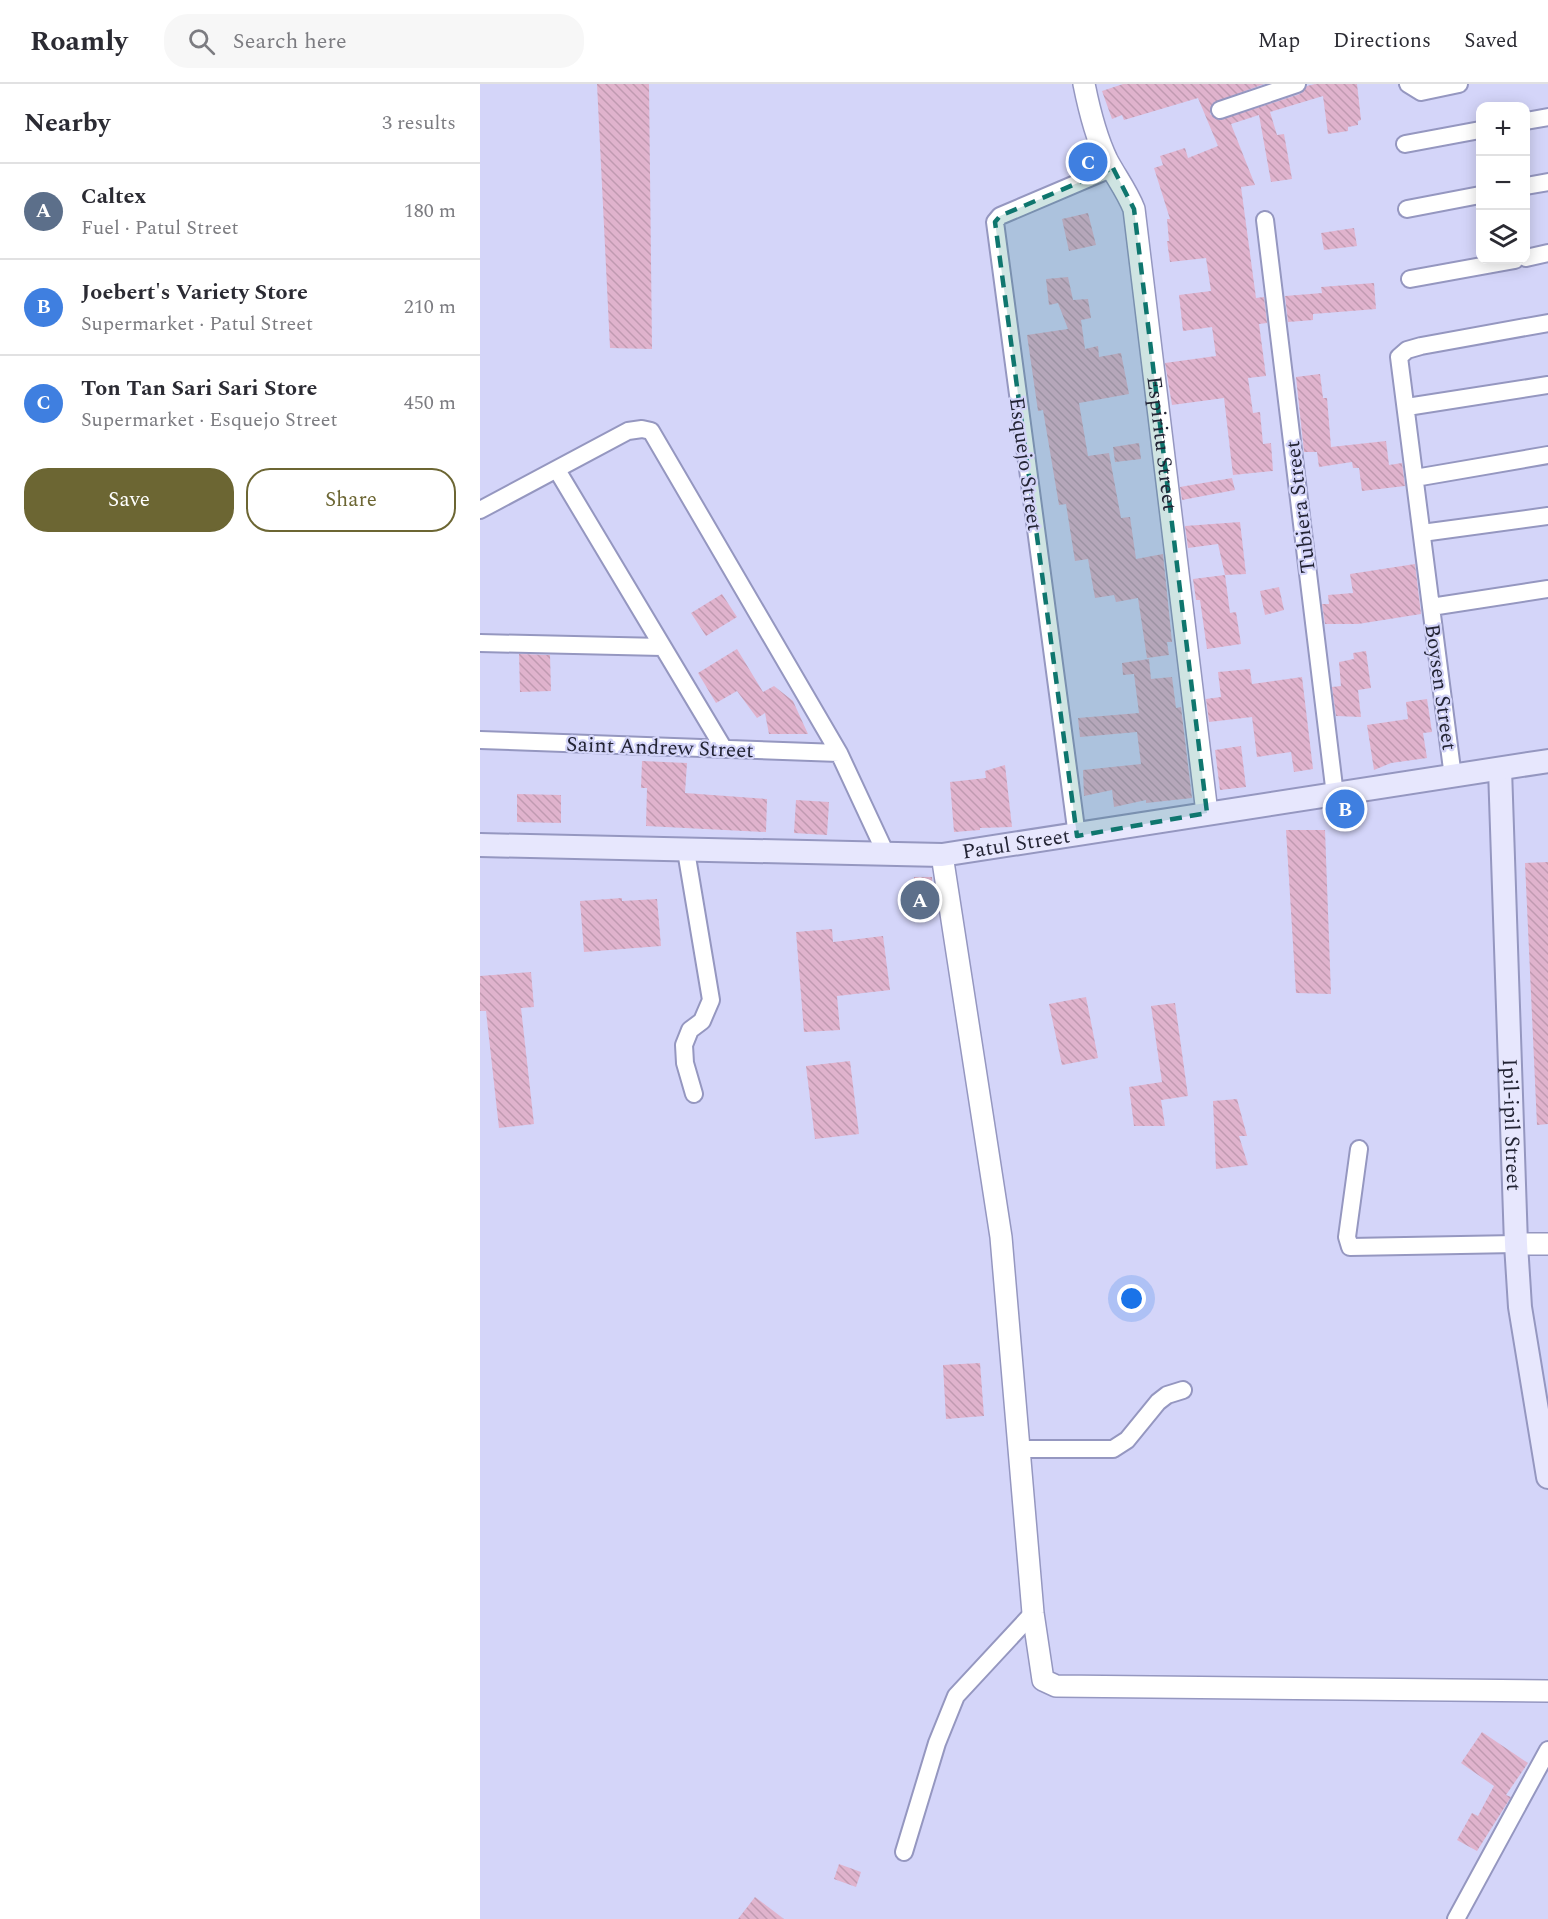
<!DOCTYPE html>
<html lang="en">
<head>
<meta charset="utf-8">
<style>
	:root { --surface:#fff; --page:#f7f7f7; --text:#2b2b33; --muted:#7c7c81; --line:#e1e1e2; --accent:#6c6633 }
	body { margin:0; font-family:Spectral,serif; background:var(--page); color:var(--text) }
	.controls { position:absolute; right:18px; top:18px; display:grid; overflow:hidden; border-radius:12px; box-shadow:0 3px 15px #0003 }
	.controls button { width:54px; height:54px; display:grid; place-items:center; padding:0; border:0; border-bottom:2px solid var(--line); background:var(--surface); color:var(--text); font:30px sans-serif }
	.you { position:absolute; left:652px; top:1215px; width:21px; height:21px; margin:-15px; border:4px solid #fff; border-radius:50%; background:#1a73e8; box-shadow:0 0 0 9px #1a73e833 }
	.badge { display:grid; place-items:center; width:39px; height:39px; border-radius:50%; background:var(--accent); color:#fff; font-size:20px; font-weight:700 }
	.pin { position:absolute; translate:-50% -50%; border:3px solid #fff; box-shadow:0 2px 6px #0006 }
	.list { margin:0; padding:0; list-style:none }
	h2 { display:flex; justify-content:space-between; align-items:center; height:78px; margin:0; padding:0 24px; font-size:26px }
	h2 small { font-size:20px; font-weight:400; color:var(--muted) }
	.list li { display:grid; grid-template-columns:39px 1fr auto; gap:18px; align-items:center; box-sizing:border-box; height:96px; padding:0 24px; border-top:2px solid var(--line) }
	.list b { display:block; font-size:22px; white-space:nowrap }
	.list p { margin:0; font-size:20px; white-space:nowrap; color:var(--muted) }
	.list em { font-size:20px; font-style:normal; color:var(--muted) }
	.actions { display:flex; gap:12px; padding:18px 24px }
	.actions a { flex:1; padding:14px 0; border:2px solid var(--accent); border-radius:24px; text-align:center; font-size:21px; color:var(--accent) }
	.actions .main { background:var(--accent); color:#fff }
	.icon { flex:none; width:33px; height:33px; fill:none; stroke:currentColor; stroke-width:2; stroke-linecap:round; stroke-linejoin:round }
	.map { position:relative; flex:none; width:1068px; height:1835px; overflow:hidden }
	header { display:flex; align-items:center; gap:36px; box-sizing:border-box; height:84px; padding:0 30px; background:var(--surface); border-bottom:2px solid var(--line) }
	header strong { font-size:28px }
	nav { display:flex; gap:33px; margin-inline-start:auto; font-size:21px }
	.search { width:420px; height:54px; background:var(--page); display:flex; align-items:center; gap:15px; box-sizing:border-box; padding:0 21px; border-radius:24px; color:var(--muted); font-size:22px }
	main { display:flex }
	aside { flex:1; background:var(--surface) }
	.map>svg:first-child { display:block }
	.building { fill:url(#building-back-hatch) }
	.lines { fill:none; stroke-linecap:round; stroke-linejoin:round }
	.minor-casing { stroke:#9597c0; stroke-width:20 }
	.tertiary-casing { stroke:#9597c0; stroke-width:24 }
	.secondary-casing { stroke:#9597c0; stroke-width:26 }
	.minor { stroke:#fff; stroke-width:16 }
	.tertiary { stroke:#fff; stroke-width:21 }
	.secondary { stroke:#e7e7fd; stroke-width:22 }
	.marked { fill:#0f766e; fill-opacity:0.2; stroke:#0f766e; stroke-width:4.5; stroke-dasharray:12 8; stroke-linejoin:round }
	.labels { text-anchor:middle; stroke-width:4.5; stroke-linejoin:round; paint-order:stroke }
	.street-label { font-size:21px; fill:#232434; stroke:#d4d5f9 }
</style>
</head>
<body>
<header>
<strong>Roamly</strong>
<div class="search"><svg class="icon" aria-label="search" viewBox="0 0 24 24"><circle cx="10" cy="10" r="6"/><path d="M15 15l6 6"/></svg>Search here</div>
<nav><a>Map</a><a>Directions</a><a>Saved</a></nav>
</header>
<main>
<aside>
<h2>Nearby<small>3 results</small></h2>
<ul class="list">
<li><span class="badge" style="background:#5c6f8a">A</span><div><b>Caltex</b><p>Fuel · Patul Street</p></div><em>180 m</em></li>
<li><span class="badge" style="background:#3f7fe0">B</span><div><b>Joebert's Variety Store</b><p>Supermarket · Patul Street</p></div><em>210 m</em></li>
<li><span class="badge" style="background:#3f7fe0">C</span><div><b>Ton Tan Sari Sari Store</b><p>Supermarket · Esquejo Street</p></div><em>450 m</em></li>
</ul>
<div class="actions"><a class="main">Save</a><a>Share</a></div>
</aside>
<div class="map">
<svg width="1068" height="1835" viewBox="0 0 1068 1835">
	<defs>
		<pattern id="building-back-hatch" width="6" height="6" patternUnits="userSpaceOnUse" patternTransform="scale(1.5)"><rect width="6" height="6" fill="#e0b3cd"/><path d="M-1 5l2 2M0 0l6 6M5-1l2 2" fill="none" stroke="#c09ab1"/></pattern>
	</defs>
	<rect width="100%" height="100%" fill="#d4d5f9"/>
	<path class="building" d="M117 0H169L172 265 130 264Z
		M643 0H784L733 19 730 30 739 36 820 10 827 2 835 0H877L881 36 878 37V41L868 43V47L848 50 843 12 790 28 797 51 804 50 812 95 791 98 779 31 751 40 775 101 761 103 776 214 784 213 787 239 779 240 786 292 768 294 773 329 780 328 783 360 791 359 793 387 753 391 744 314 692 321 685 279 736 272 732 243 703 247 699 211 731 207 726 174 690 178 687 157H689L687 135H690L674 84 683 81 680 72 705 64 708 74 738 62 718 14 644 36 642 31 632 35 622 7Z
		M608 129 616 161 589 167 582 135Z
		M874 144 877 162 844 166 841 149Z
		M588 193 593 216 608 215 611 234 601 236 605 265 618 262 619 273 641 269 649 310 599 319 608 372 629 369 641 434 650 433 656 475 683 470 692 558H687L689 571 667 574 658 514 636 518 634 511 615 514 608 475 595 477 586 420 579 421 563 326 558 327 547 251 588 245 578 219 569 221 566 195Z
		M894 199 896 225 833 230V236L808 238 805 212 842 209 841 203Z
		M840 290 843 314H847L851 363 906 357 909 381 922 379 925 402 882 407 879 384H873L872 378 839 383 837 368H824L816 293Z
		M659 359 661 375 635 378 633 363Z
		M752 394 755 406 702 416 700 403Z
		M760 438 766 490 745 491 738 460 708 464 705 442Z
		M935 480 941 530 878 540H845L842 520H849L848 511 873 509 870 490Z
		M745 491 750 529 756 528 761 560 727 565 720 516H716L713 495Z
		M799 503 804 526 785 531 780 507Z
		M242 510 257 533 226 552 211 529Z
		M257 565 283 608 294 602 313 617 328 650H289L285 629 277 634 257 607 236 619 218 589Z
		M886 567 891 604 878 606 881 633 856 632 852 603 861 602 859 578 874 575 873 569Z
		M39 570 70 571 71 607 40 608Z
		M669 575 671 595 692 593 696 624 701 623 712 714 666 719V716L634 723 632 706 604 712 603 686 661 680 657 648 600 653 598 634 659 629 654 590 643 591 642 579Z
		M770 585 772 600 822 593 833 685 814 688 811 668 777 673 772 633 729 638 726 615 741 613 738 588Z
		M947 615 952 648 943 649 947 674 911 679 894 686 887 641 928 635 926 618Z
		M761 662 766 703 740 706 735 666Z
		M162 677 207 679 205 709 287 715 286 748 166 742 167 704H161Z
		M525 681 532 743 500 744V746L474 748 470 698 506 694 505 687Z
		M37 710 81 711V739L37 738Z
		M316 716 349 718 347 751 314 749Z
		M806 746H845L851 910 816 909Z
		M1068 778V1040L1057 1041 1045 779Z
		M434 793H452V830H433Z
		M142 814V817L177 815 181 862 104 868 100 817Z
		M352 845 353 858 403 852 410 906 357 912 360 946 324 948 316 848Z
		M51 888 54 923 41 924 54 1040 19 1044 6 927H0V892Z
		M606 913 618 974 582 981 569 920Z
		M695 919 708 1012 681 1016 685 1042H654L649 1003 682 998 671 922Z
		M370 977 379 1050 335 1055 326 982Z
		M757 1015 767 1052H759L768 1081 736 1085 733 1017Z
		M500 1279 504 1332 466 1335 463 1281Z
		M1002 1648 1048 1679 1026 1711 1031 1713 997 1767 977 1756 992 1729 998 1732 1014 1702 981 1679Z
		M359 1780 381 1788 376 1803 354 1795Z
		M275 1813 304 1835H258Z"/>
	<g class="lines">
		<defs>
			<path id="minor" d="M928 0 941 8 979 0
				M740 26 817 0
				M1046 37 1068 33
				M925 60 1000 46
				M1046 102 1068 98
				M927 125 1000 111
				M785 136 855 711
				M1046 174 1068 169
				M930 195 1035 176
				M927 323 1068 301
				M77 386 244 665
				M935 394 1068 371
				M0 426 148 347 162 345 171 347 359 669 407 772
				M942 449 1068 432
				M951 523 919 273 927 266 941 262 1068 239
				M0 559 182 563
				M0 656 359 669
				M973 693 951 523 1068 505
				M597 752 515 138 520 132 633 84
				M206 767 231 916 222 937 210 946 204 961 205 979 214 1010
				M879 1065 867 1153 870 1163 1036 1160
				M539 1365H633L647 1356 678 1318 687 1311 703 1306
				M424 1768 457 1659 476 1612 553 1529
				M976 1835 1068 1666"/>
			<g id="tertiary">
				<path id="s1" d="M604 0C609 25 616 53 627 76 636 93 647 107 654 125L727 729"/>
				<path d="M462 771 521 1153 553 1529 563 1596 576 1602 1068 1607"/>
				<path d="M1036 1160H1068"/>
			</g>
			<g id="secondary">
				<path id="s2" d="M1020 685 1036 1160 1040 1223 1068 1393"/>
				<path id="s3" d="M0 761 462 771 1068 677"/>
			</g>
		</defs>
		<use href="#minor" class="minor-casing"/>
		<use href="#tertiary" class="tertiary-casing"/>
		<use href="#secondary" class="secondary-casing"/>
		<use href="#minor" class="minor"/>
		<use href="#tertiary" class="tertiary"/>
		<use href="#secondary" class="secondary"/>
	</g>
	<path class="marked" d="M633 84 654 125 727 729 597 752 515 138 520 132Z"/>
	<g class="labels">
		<g class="street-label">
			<text dy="7" stroke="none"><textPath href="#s1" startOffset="372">Espiritu Street</textPath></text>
			<text transform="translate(546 380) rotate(82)" y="7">Esquejo Street</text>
			<text transform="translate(820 423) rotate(-97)" y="7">Tubiera Street</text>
			<text transform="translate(961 603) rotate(82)" y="7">Boysen Street</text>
			<text transform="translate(180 663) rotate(2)" y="7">Saint Andrew Street</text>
			<text dy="7" stroke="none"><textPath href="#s3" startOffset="537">Patul Street</textPath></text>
			<text dy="7" stroke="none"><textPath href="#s2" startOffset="356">Ipil-ipil Street</textPath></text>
		</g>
	</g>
</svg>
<div class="controls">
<button>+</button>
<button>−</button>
<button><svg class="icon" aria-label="layers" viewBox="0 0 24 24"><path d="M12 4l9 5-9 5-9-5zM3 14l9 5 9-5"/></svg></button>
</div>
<div class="you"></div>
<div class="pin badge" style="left:440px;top:816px;background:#5c6f8a">A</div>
<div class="pin badge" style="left:865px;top:725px;background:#3f7fe0">B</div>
<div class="pin badge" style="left:608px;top:78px;background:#3f7fe0">C</div>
</div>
</main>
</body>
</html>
